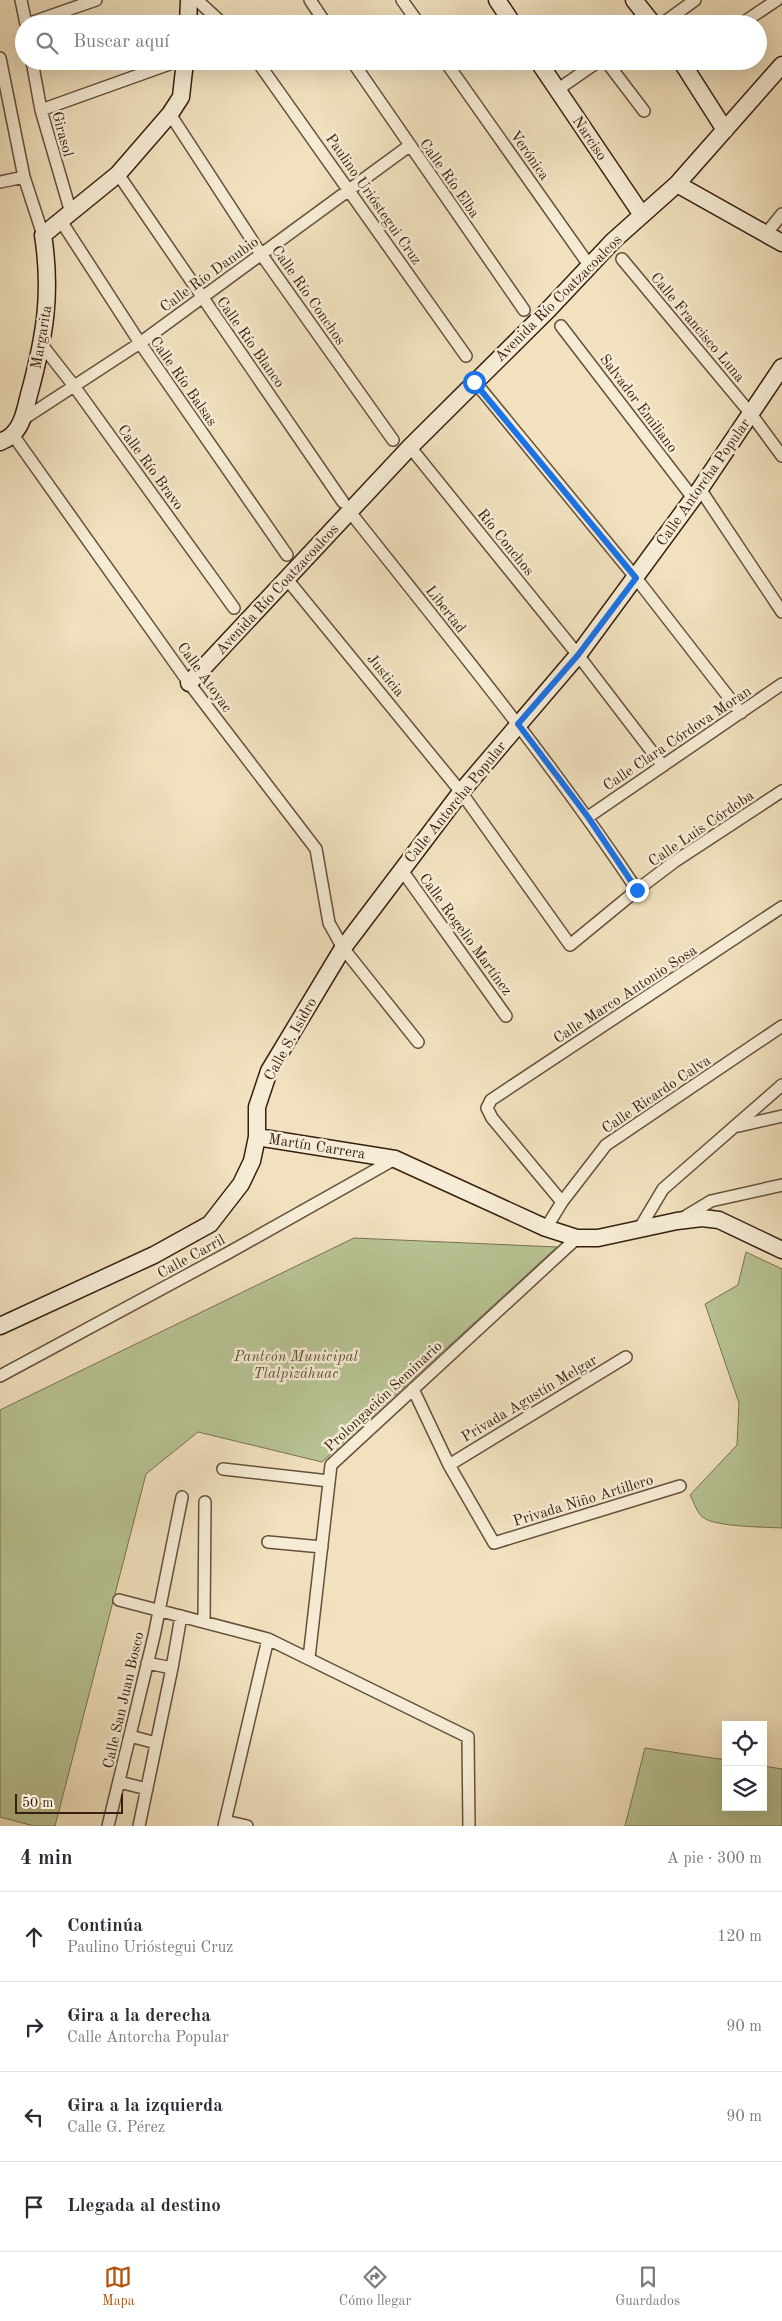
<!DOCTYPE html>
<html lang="es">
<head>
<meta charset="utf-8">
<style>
	:root { --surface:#fff; --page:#f2f2f3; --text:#2b2b33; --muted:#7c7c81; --line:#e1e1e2; --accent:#b45309 }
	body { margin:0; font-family:"Old Standard TT",serif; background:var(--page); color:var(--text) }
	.controls { position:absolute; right:15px; bottom:15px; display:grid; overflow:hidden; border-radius:0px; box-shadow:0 5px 20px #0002 }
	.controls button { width:45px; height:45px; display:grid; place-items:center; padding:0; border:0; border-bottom:1px solid var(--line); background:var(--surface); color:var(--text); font:25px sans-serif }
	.scale { position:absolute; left:15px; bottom:12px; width:108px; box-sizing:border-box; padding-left:5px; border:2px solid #372011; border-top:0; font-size:14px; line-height:18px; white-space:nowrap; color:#372011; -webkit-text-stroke:4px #f6ecd5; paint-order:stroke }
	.stop { position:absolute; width:15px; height:15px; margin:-11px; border:4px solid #1a73e8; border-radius:50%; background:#fff }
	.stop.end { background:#1a73e8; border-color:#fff; box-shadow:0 1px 5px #0008 }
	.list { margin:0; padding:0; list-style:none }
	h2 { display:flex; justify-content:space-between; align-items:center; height:65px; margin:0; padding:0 20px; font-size:21px }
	h2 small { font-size:16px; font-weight:400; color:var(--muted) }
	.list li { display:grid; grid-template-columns:32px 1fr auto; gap:15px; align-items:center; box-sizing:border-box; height:90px; padding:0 20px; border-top:1px solid var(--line) }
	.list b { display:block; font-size:19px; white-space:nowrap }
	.list p { margin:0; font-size:16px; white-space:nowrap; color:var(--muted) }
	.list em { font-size:16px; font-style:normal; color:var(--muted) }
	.icon { flex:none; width:28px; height:28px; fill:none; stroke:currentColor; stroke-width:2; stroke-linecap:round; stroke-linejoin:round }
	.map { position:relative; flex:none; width:782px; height:1826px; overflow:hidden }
	.search { position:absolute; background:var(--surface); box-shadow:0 5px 20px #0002; left:15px; right:15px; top:15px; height:55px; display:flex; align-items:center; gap:12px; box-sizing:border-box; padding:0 18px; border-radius:28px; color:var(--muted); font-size:19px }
	.sheet { height:425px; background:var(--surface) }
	nav { display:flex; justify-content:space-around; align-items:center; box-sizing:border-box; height:70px; border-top:1px solid var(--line); background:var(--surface); font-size:14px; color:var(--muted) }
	nav a { display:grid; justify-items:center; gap:2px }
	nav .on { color:var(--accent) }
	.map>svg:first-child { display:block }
	.green { fill:#b8c393; stroke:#787252 }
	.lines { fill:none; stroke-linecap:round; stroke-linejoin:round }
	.street-casing { stroke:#66503c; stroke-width:14 }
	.secondary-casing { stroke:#372011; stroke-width:19 }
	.street { stroke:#f6ecd5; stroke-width:11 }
	.secondary { stroke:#f6ecd5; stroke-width:16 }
	.route { stroke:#1a73e8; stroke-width:6 }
	.labels { text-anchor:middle; stroke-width:5; stroke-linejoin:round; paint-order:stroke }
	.street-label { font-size:15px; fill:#372011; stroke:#f6ecd5 }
	.park-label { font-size:15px; font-style:italic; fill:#5e5138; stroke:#f6ecd5 }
</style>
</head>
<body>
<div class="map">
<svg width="782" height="1826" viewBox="0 0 782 1826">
	<rect width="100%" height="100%" fill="#f1e1be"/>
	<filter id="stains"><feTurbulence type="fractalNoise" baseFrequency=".004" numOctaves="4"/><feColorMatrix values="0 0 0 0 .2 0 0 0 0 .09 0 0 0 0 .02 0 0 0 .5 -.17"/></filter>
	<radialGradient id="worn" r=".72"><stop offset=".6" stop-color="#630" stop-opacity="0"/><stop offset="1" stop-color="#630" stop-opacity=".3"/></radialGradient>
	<path class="green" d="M354 1238 557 1247 322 1462 198 1432 146 1474 55 1826H34L0 1817V1410Z
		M746 1252 782 1269V1528C765 1527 717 1527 704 1518 697 1514 694 1502 690 1495L737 1445 739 1403 705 1304 738 1285Z
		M645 1748 726 1760V1807H763V1766L782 1769V1826H625Z"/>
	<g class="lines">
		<defs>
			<path id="street" d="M21 0 26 24
				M197 0 223 24
				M310 0 326 24
				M402 0 419 24
				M27 24 96 0
				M662 24 695 0
				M741 24 777 0
				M0 58 24 177 43 235
				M32 61 41 110 71 213
				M257 61 466 356
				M352 61 524 310
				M445 61 589 265
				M606 61 644 111
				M557 90 599 61
				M41 110 178 61
				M170 114 261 254 393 440
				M118 174 343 502
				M0 182 24 177
				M61 221 140 343 287 555
				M765 235 782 214
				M622 259 751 414 782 456
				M561 326 693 498
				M42 345 74 386 234 608
				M475 382 636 578 741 713
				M22 420 140 343 409 146
				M13 435 189 683 316 849 329 923 343 948 418 1042
				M410 447 578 655 663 766
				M700 489 782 612
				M350 512C448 636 549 758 637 890
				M286 578 461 792 570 945 637 890 674 862 782 791
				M588 817 782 684
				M401 869 506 1016
				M739 1126 782 1116
				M562 1202 492 1118 487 1108 491 1100 782 907
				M683 1218 711 1201 782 1185
				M546 1228 562 1202 606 1145 782 1026
				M638 1231 663 1189 782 1085
				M0 1376 228 1253 395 1159
				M413 1389 449 1465 494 1543 680 1486
				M449 1465 626 1357
				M223 1469 329 1481
				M268 1542 322 1547
				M119 1600 268 1639 468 1737 469 1826
				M204 1622 205 1502
				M309 1658 331 1465 577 1238
				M147 1663 172 1668
				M130 1736 156 1743
				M119 1782 147 1789
				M225 1821 247 1826
				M108 1826 154 1636 182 1497
				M139 1826 172 1668 181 1616
				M224 1826 268 1639"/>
			<path id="secondary" d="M497 0 513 24
				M634 0 653 24
				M188 24 189 0
				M538 61 642 215
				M681 61 725 130
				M677 184 782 243
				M0 442C4 440 10 438 13 434 24 423 26 405 30 391 45 335 52 293 43 235L118 174 170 114 181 97 185 61
				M189 683 410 447 548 310 613 241 677 184 782 65
				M257 1137 395 1159 546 1228 577 1238H598L677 1221 702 1218 719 1220 782 1250
				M0 1326 154 1255 210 1224 241 1184 252 1161 257 1137V1107L269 1071 343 948 461 792 578 655 700 489 782 367"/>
		</defs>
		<use href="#street" class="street-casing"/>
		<use href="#secondary" class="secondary-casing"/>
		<use href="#street" class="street"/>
		<use href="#secondary" class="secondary"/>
	</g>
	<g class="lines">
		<path class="route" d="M474 382 636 578 578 655 518 724 588 817 637 890"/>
	</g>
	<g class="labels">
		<g class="street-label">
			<text transform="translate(63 134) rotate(75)" y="5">Girasol</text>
			<text transform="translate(590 138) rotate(56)" y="5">Narciso</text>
			<text transform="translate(530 155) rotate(55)" y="5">Verónica</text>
			<text transform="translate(450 178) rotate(55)" y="5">Calle Río Elba</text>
			<text transform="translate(374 199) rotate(55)" y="5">Paulino Urióstegui Cruz</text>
			<text transform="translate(209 274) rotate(-36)" y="5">Calle Río Danubio</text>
			<text transform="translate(309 295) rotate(55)" y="5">Calle Río Conchos</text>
			<text transform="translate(558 298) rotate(-45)" y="5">Avenida Río Coatzacoalcos</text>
			<text transform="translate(698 327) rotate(50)" y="5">Calle Francisco Luna</text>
			<text transform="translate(41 337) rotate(-80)" y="5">Margarita</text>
			<text transform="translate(251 342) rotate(55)" y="5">Calle Río Blanco</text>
			<text transform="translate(184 381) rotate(55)" y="5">Calle Río Balsas</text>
			<text transform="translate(639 403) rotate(53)" y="5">Salvador Emiliano</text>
			<text transform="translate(151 467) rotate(54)" y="5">Calle Río Bravo</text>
			<text transform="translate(703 482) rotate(-55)" y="5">Calle Antorcha Popular</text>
			<text transform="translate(506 542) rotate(51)" y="5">Río Conchos</text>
			<text transform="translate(277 589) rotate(-47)" y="5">Avenida Río Coatzacoalcos</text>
			<text transform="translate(446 609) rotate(52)" y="5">Libertad</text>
			<text transform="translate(386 675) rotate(51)" y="5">Justicia</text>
			<text transform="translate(205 677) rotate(54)" y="5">Calle Atoyac</text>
			<text transform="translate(677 738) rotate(-34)" y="5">Calle Clara Córdova Moran</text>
			<text transform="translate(455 802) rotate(-51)" y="5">Calle Antorcha Popular</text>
			<text transform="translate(701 828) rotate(-34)" y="5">Calle Luis Córdoba</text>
			<text transform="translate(466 934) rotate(54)" y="5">Calle Rogelio Martínez</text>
			<text transform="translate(625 994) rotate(-33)" y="5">Calle Marco Antonio Sosa</text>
			<text transform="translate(290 1039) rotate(-61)" y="5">Calle S. Isidro</text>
			<text transform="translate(656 1094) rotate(-34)" y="5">Calle Ricardo Calva</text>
			<text transform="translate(317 1146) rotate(9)" y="5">Martín Carrera</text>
			<text transform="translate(191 1256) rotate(-29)" y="5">Calle Carril</text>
			<text transform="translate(383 1396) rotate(-43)" y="5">Prolongación Seminario</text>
			<text transform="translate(529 1398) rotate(-31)" y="5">Privada Agustín Melgar</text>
			<text transform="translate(583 1500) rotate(-17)" y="5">Privada Niño Artillero</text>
			<text transform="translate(123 1700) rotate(-77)" y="5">Calle San Juan Bosco</text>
		</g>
		<g class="park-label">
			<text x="296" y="1361">Panteón Municipal<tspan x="296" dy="17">Tlalpizáhuac</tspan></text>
		</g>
	</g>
	<rect width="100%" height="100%" filter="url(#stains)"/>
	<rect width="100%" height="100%" fill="url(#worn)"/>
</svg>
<div class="controls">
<button><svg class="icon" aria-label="locate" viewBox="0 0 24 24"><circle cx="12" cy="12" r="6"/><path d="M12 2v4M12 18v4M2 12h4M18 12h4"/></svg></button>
<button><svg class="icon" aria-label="layers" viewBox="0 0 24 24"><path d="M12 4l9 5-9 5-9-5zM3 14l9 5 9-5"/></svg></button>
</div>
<div class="scale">50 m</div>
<div class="stop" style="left:474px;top:382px"></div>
<div class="stop end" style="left:637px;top:890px"></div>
<div class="search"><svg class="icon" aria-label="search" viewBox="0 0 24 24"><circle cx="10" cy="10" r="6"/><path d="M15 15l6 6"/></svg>Buscar aquí</div>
</div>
<section class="sheet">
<h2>4 min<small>A pie · 300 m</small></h2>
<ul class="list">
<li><svg class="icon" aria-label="ahead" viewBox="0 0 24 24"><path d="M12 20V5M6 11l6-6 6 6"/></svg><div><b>Continúa</b><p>Paulino Urióstegui Cruz</p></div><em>120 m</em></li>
<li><svg class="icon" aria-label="right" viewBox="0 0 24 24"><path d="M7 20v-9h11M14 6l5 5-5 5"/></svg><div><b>Gira a la derecha</b><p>Calle Antorcha Popular</p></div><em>90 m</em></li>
<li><svg class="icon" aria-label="left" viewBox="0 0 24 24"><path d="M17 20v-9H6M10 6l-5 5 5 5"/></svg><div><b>Gira a la izquierda</b><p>Calle G. Pérez</p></div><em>90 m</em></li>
<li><svg class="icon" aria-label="arrive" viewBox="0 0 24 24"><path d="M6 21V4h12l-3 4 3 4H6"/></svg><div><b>Llegada al destino</b></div></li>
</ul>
</section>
<nav>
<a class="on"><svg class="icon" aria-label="map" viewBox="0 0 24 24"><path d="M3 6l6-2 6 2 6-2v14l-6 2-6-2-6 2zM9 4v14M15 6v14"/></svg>Mapa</a>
<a><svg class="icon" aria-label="directions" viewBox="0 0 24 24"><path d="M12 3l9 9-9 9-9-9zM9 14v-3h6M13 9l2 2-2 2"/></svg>Cómo llegar</a>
<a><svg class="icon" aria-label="saved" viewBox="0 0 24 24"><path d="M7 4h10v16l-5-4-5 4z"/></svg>Guardados</a>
</nav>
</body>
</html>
